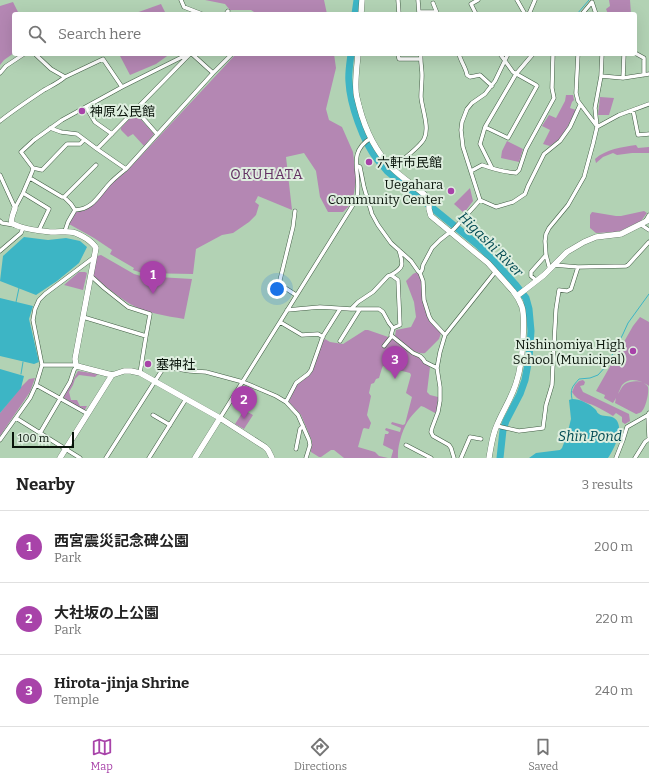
<!DOCTYPE html>
<html lang="en">
<head>
<meta charset="utf-8">
<style>
	:root { --surface:#fff; --page:#f2f2f2; --text:#222; --muted:#767676; --line:#e0e0e0; --accent:#a843a9 }
	body { margin:0; font-family:Bitter,"Noto Sans JP",serif; background:var(--page); color:var(--text) }
	.scale { position:absolute; left:12px; bottom:10px; width:62px; box-sizing:border-box; padding-left:4px; border:2px solid #09140a; border-top:0; font-size:11px; line-height:14px; white-space:nowrap; color:#09140a; -webkit-text-stroke:3px #deeedf; paint-order:stroke }
	.you { position:absolute; left:277px; top:289px; width:14px; height:14px; margin:-10px; border:3px solid #fff; border-radius:50%; background:#1a73e8; box-shadow:0 0 0 6px #1a73e833 }
	.badge { display:grid; place-items:center; width:26px; height:26px; border-radius:50%; background:var(--accent); color:#fff; font-size:13px; font-weight:700 }
	.pin { position:absolute; translate:-50% -33px; filter:drop-shadow(0 1px 2px #0008) }
	.pin::after { content:''; position:absolute; top:21px; width:14px; height:12px; background:inherit; clip-path:polygon(0 0,100% 0,50% 100%) }
	.list { margin:0; padding:0; list-style:none }
	h2 { display:flex; justify-content:space-between; align-items:center; height:52px; margin:0; padding:0 16px; font-size:17px }
	h2 small { font-size:13px; font-weight:400; color:var(--muted) }
	.list li { display:grid; grid-template-columns:26px 1fr auto; gap:12px; align-items:center; box-sizing:border-box; height:72px; padding:0 16px; border-top:1px solid var(--line) }
	.list b { display:block; font-size:15px; white-space:nowrap }
	.list p { margin:0; font-size:13px; white-space:nowrap; color:var(--muted) }
	.list em { font-size:13px; font-style:normal; color:var(--muted) }
	.icon { flex:none; width:22px; height:22px; fill:none; stroke:currentColor; stroke-width:2; stroke-linecap:round; stroke-linejoin:round }
	.map { position:relative; flex:none; width:649px; height:458px; overflow:hidden }
	.search { position:absolute; background:var(--surface); box-shadow:0 4px 16px #0002; left:12px; right:12px; top:12px; height:44px; display:flex; align-items:center; gap:10px; box-sizing:border-box; padding:0 14px; border-radius:4px; color:var(--muted); font-size:15px }
	.sheet { height:268px; background:var(--surface) }
	nav { display:flex; justify-content:space-around; align-items:center; box-sizing:border-box; height:56px; border-top:1px solid var(--line); background:var(--surface); font-size:11px; color:var(--muted) }
	nav a { display:grid; justify-items:center; gap:2px }
	nav .on { color:var(--accent) }
	.map>svg:first-child { display:block }
	.green { fill:#b487b3 }
	.water { fill:#3db5c5 }
	.lines { fill:none; stroke-linecap:round; stroke-linejoin:round }
	.stream { stroke:#3db5c5; stroke-width:1 }
	.river { stroke:#3db5c5; stroke-width:7 }
	.street-casing { stroke:#405c43; stroke-width:4.5 }
	.secondary-casing { stroke:#405c43; stroke-width:6 }
	.street { stroke:#fff; stroke-width:3.5 }
	.secondary { stroke:#fff; stroke-width:5.5 }
	.poi-dot { fill:#a843a9; stroke:#deeedf; stroke-width:1.5 }
	.labels { text-anchor:middle; stroke-width:4; stroke-linejoin:round; paint-order:stroke }
	.poi-label { font-size:13px; fill:#09140a; stroke:#deeedf; text-anchor:start }
	.neighbourhood-label { font-size:14px; letter-spacing:1px; fill:#623062; stroke:#deeedf }
	.water-label { font-size:14px; font-style:italic; fill:#004a52; stroke:#deeedf }
</style>
</head>
<body>
<div class="map">
<svg width="649" height="458" viewBox="0 0 649 458">
	<rect width="100%" height="100%" fill="#b2d2b4"/>
	<path class="green" d="M205 0H324L327 14H257L251 10H230L225 4Z
		M609 0H630L631 14H608L606 9 610 6Z
		M13 2 19 14H14V53L4 60 0 65V6Z
		M161 4 166 14H133Z
		M119 54H170L156 64 130 75Z
		M236 54H334L336 68 326 109 329 120 342 127 353 152 356 180 354 193 350 205 343 212H328L320 197 316 171 304 153 286 157 292 210 258 196 255 202 259 205 256 215 249 222 233 233 222 235 196 249 193 274 142 273 133 270 134 268 110 254 112 250 94 238 69 224 76 212 86 210 98 199 112 183 127 171Z
		M566 95H573L574 100 572 102 570 108 576 110 569 124 561 138 550 146 543 144 550 130 542 126 549 115 556 118 565 101Z
		M600 97 614 98 609 115H598Z
		M135 113 154 134 144 146 133 134 128 137 121 130V128Z
		M507 141 523 149 519 162 501 158 502 151Z
		M636 145 638 148 649 147V153H632L617 155 613 153 603 157 596 163 595 159C606 149 622 147 636 145Z
		M470 188 473 201 464 213 454 204Z
		M644 211 647 213 641 221 620 231 615 232 596 233 590 228V215L592 212 616 216H621Z
		M101 255 134 274 141 276 192 279 184 319C167 316 145 313 130 304 117 296 105 286 93 276L97 256Z
		M79 272H85L87 273 83 290 64 285Z
		M417 272 419 274 422 281V296L430 320 441 333 439 339 425 353C414 355 403 343 395 336L396 330 411 327 416 317 414 302 406 281 413 274Z
		M640 317 649 322V386C641 381 630 376 622 385 621 387 619 391 618 394 620 391 622 386 625 384 632 380 644 380 648 387 649 393 646 407 642 411 642 412 637 414 636 414L615 403 616 398 613 403 604 398 605 395 596 391 633 326Z
		M365 330H368L394 339 422 359 424 363 430 367 427 392 430 395 438 397 437 410 435 413 424 407 421 406C417 410 413 414 410 418 403 427 397 446 398 458H391L393 451V450L383 445 385 434H388L389 432 385 430 386 428 400 432 401 428 391 424 392 422 403 425 405 424 412 397 406 393 411 375 410 373 383 366 382 368 379 378 376 379 374 383 371 384 369 393 371 396 367 415 371 423 369 429 364 428 363 429 358 447 375 452 379 456 388 458H344L334 450H331L321 457H319L311 452V450L312 441 301 415 289 402V401L297 384 310 375 313 370 322 342 325 339 330 342 343 344Z
		M78 371 98 374 95 377 79 375 75 379 73 385 69 392 71 400H77L80 406H87L84 411 64 398V396Z
		M35 378 30 392 0 436V413L21 387 29 379Z
		M583 380 585 382 584 385 580 386 583 392 629 414 630 421 625 424 622 422V417L616 413 613 416C607 412 601 409 595 406 586 402 577 401 572 392L575 385 579 381Z
		M244 410 253 415 244 429 235 424Z"/>
	<path class="water" d="M24 237 48 240 66 238 80 241 87 247 79 263 57 281 36 295 0 281 3 256Z
		M0 298 33 306 29 319 39 362 34 364 0 356Z
		M0 369 24 376 21 388 0 413Z
		M572 399C580 399 590 404 595 409 598 412 596 412 599 414 603 417 609 415 614 418 626 426 614 449 608 458H529L536 453 560 450 562 448 567 435 571 419 569 400Z"/>
	<g class="lines">
		<path class="stream" d="M577 14 589 0
			M16 302 19 288
			M21 374 23 362
			M572 399C570 389 572 387 579 379L590 378 598 375 607 365 623 334 628 323 649 294"/>
		<path class="river" d="M355 14 357 0
			M351 54C350 63 348 73 349 82 350 104 363 141 377 159 380 163 384 167 387 171L478 245 496 263 515 284 526 298 529 309 531 331 529 358 525 380 520 394 506 421 503 430 500 458"/>
		<defs>
			<path id="street" d="M181 0 184 7 202 14
				M398 0 399 14
				M418 0 419 13
				M517 0 525 14
				M433 3 437 13
				M419 12H436
				M226 14 228 11
				M476 14 471 4 478 0
				M529 14 535 0
				M582 14 592 2 596 14
				M635 53 644 58V75
				M35 54 51 69 65 77
				M192 54 213 73
				M398 54 399 59H420
				M459 54C461 62 466 68 467 75L470 77 480 75 492 86
				M578 54 576 93 578 101 596 125
				M0 73 6 66 24 54
				M601 76 623 78 649 74
				M623 78 624 54
				M86 107 95 122 112 134
				M136 110 157 134
				M633 110 638 135 649 134
				M0 121C14 110 29 100 44 90 51 86 58 83 65 77L103 59 122 87
				M485 127 508 138 537 86 536 85 513 72 500 54
				M597 127 619 115 649 104
				M50 128 61 132 77 134 97 149 126 169
				M97 149 189 55
				M357 166 360 167 364 187 372 214 378 225 391 243 411 261 418 271 420 273 423 281 424 300 429 316 431 320 445 335
				M33 168 42 170 67 144H80L84 140
				M392 168C401 161 419 148 424 139 430 128 422 109 421 97 421 90 422 82 422 75 422 68 420 61 421 54
				M492 168 480 144 485 127 516 74 533 54
				M471 171 482 165C493 169 504 172 516 173L519 170 526 149 554 98 552 88 553 54
				M0 175 15 208
				M30 178 62 197H64L71 204 75 210
				M23 193 49 209 39 230
				M64 197 96 165
				M480 200 496 207 513 202 525 194 528 186 544 154 560 141 570 127 580 105
				M15 208 23 193 32 172 33 168 21 152 34 140 62 120 122 87 188 54
				M75 210C94 209 99 194 111 182 116 177 121 173 126 169L213 73 232 54
				M295 211 293 227 279 284 296 295
				M0 221 2 223 14 225
				M645 222 649 215
				M640 224 649 230
				M65 231 68 222 75 210
				M0 251 21 233 23 228
				M554 265 578 267 626 266 628 265 649 242
				M550 270 546 255 545 241 546 234 549 228 568 205 584 177 593 144 597 127 595 108 601 76 602 54
				M420 273 422 270 423 265 432 248 440 240 454 229 480 200 463 147 461 130 462 122 467 109 472 103 485 94 495 81 508 54
				M91 276 104 288 128 307 150 314 146 336
				M537 281 531 276V272L546 255
				M351 309 358 302 373 292 388 276 391 275
				M287 310 320 307 351 309H379L383 312 389 323 393 328 391 335 392 336 413 353 420 356 423 359 425 362 437 368
				M83 317 146 336 140 373
				M280 322 302 335 318 334 323 337
				M393 328 400 325 398 280 391 275C405 267 403 264 399 250
				M340 341 360 309
				M384 346 392 336
				M42 365 33 320 35 309 39 300 45 294 93 258
				M36 385 88 414
				M286 402 296 383 308 374 311 370 323 336 340 309
				M153 415 170 425
				M648 415 649 437
				M16 418 80 458
				M220 418 356 200C364 177 344 154 371 138
				M497 426 519 431 543 428 546 405 552 385 554 344 556 309 559 290 567 291 571 289 578 267
				M40 433 70 382 74 370 77 366
				M0 440 30 398 36 385 42 365H76
				M406 445 431 458
				M296 449 300 429 303 426
				M106 458 164 367 190 371 206 372 243 382 276 396 286 402 298 415 309 440 310 445 306 458
				M149 458 186 399
				M454 458 451 448 449 445 433 436 431 432 432 428 438 412 440 401V387L437 368 440 352 445 335 496 271
				M461 458 470 437 481 439
				M616 458 623 440 627 427 648 415 649 413
				M635 458 645 442 649 439"/>
			<path id="secondary" d="M361 14 362 0
				M358 54C357 66 355 79 356 91 356 96 358 101 359 106 365 129 375 151 392 168 403 179 417 187 428 198L429 200V209L431 216 488 263 513 291C517 296 520 301 522 307 525 318 523 330 523 341 522 354 521 368 517 380 513 396 503 410 497 425 492 436 491 447 489 458
				M15 208C14 212 10 219 12 223 14 225 18 226 21 227 30 230 42 231 51 232 69 232 71 229 87 239 91 242 94 244 96 248L75 359 76 365 77 366 112 375 124 371H131L140 373 220 418 265 447 268 450 272 458
				M517 296 544 275 567 252 584 242 596 237 621 234 649 220
				M60 458 112 375
				M195 458 220 418"/>
		</defs>
		<use href="#street" class="street-casing"/>
		<use href="#secondary" class="secondary-casing"/>
		<use href="#street" class="street"/>
		<use href="#secondary" class="secondary"/>
	</g>
	<g class="poi-dot">
		<circle cx="82" cy="111" r="4"/>
		<circle cx="369" cy="162" r="4"/>
		<circle cx="451" cy="191" r="4"/>
		<circle cx="633" cy="351" r="4"/>
		<circle cx="148" cy="364" r="4"/>
	</g>
	<g class="labels">
		<g class="poi-label">
			<text x="90" y="116">神原公民館</text>
			<text x="377" y="167">六軒市民館</text>
			<text x="443" y="189" text-anchor="end">Uegahara<tspan x="443" dy="15">Community Center</tspan></text>
			<text x="625" y="349" text-anchor="end">Nishinomiya High<tspan x="625" dy="15">School (Municipal)</tspan></text>
			<text x="156" y="369">塞神社</text>
		</g>
		<g class="neighbourhood-label">
			<text x="267" y="179">OKUHATA</text>
		</g>
		<g class="water-label">
			<text transform="translate(491 244) rotate(45)" y="5">Higashi River</text>
			<text x="590" y="441">Shin Pond</text>
		</g>
	</g>
</svg>
<div class="scale">100 m</div>
<div class="you"></div>
<div class="pin badge" style="left:153px;top:294px">1</div>
<div class="pin badge" style="left:244px;top:419px">2</div>
<div class="pin badge" style="left:395px;top:379px">3</div>
<div class="search"><svg class="icon" aria-label="search" viewBox="0 0 24 24"><circle cx="10" cy="10" r="6"/><path d="M15 15l6 6"/></svg>Search here</div>
</div>
<section class="sheet">
<h2>Nearby<small>3 results</small></h2>
<ul class="list">
<li><span class="badge">1</span><div><b>西宮震災記念碑公園</b><p>Park</p></div><em>200 m</em></li>
<li><span class="badge">2</span><div><b>大社坂の上公園</b><p>Park</p></div><em>220 m</em></li>
<li><span class="badge">3</span><div><b>Hirota-jinja Shrine</b><p>Temple</p></div><em>240 m</em></li>
</ul>
</section>
<nav>
<a class="on"><svg class="icon" aria-label="map" viewBox="0 0 24 24"><path d="M3 6l6-2 6 2 6-2v14l-6 2-6-2-6 2zM9 4v14M15 6v14"/></svg>Map</a>
<a><svg class="icon" aria-label="directions" viewBox="0 0 24 24"><path d="M12 3l9 9-9 9-9-9zM9 14v-3h6M13 9l2 2-2 2"/></svg>Directions</a>
<a><svg class="icon" aria-label="saved" viewBox="0 0 24 24"><path d="M7 4h10v16l-5-4-5 4z"/></svg>Saved</a>
</nav>
</body>
</html>
